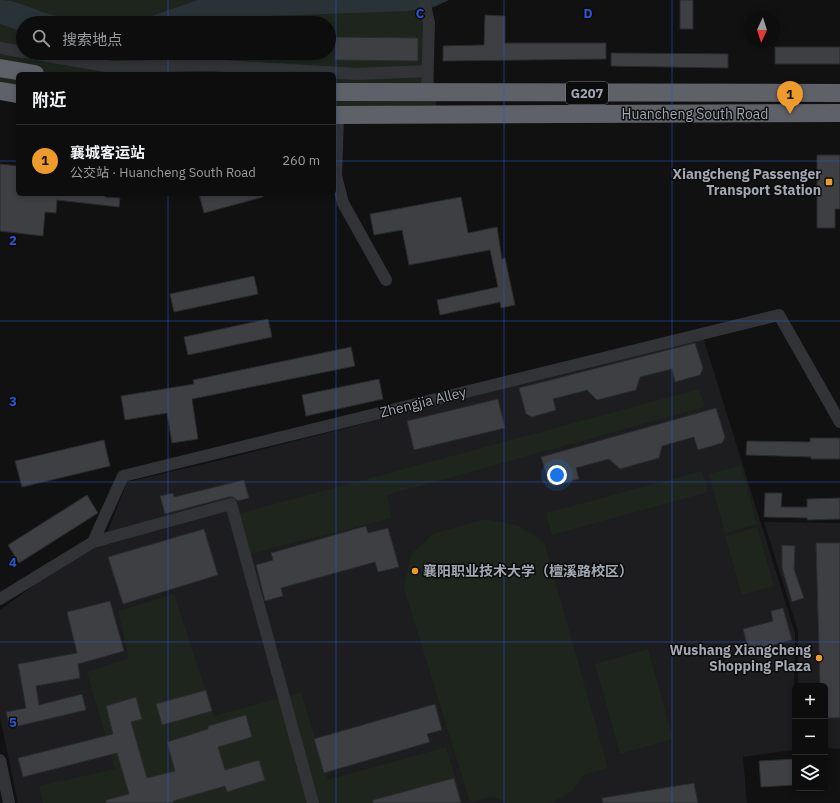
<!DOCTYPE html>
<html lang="zh">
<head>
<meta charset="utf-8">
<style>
	:root { --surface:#0d0d0e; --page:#1b1b1c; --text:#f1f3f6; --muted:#9a9c9e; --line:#2d2d2e; --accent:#ef9b2c }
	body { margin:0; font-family:"IBM Plex Sans","Noto Sans SC",sans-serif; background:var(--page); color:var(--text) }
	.controls { position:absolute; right:12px; bottom:12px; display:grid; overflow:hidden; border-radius:6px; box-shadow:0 2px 6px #0003 }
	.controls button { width:36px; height:36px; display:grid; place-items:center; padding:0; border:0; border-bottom:1px solid var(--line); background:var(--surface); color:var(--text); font:20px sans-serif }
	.compass { position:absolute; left:744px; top:12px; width:36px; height:36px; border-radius:50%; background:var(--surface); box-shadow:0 2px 6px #0003; rotate:184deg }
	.you { position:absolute; left:557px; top:475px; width:14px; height:14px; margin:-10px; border:3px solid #fff; border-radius:50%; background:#1a73e8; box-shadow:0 0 0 6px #1a73e833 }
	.badge { display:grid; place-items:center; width:26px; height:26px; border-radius:50%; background:var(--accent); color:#111; font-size:13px; font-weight:700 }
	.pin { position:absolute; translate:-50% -33px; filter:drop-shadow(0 1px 2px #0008) }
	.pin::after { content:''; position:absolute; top:21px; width:14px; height:12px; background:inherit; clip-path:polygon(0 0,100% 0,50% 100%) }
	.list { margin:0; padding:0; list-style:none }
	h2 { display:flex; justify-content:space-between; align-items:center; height:52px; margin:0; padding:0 16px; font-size:17px }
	h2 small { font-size:13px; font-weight:400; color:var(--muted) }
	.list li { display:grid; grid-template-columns:26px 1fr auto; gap:12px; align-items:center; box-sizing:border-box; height:72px; padding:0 16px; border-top:1px solid var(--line) }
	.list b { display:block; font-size:15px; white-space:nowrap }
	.list p { margin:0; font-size:13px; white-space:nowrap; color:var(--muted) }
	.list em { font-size:13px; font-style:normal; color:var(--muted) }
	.icon { flex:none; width:22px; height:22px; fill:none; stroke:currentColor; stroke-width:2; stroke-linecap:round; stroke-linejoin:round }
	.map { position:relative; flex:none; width:840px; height:803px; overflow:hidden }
	.search { position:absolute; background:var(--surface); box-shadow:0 2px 6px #0003; left:16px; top:16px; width:320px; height:44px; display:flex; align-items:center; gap:10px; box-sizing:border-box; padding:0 14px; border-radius:22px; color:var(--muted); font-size:15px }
	.panel { position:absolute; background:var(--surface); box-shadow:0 2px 6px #0003; left:16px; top:72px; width:320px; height:124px; border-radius:6px }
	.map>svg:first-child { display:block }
	.built { fill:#1d1d1f }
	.green { fill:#1d251d; fill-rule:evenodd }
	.water { fill:#293237 }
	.building { fill:#3d3f42; stroke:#2b2b2e }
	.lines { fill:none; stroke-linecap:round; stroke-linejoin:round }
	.minor { stroke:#323337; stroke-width:12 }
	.highway { stroke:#5e6168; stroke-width:18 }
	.grid { fill:none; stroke:#2a57d4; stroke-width:1; stroke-opacity:0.55 }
	.poi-dot { fill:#ef9b2c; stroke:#0c0c0d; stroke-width:1.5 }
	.labels { text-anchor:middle; stroke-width:3; stroke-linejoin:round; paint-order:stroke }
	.shield { fill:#0c0c0d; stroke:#757a81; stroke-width:1 }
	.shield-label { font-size:13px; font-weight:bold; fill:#a2a9b3 }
	.street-label { font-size:14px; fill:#a2a9b3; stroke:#0c0c0d }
	.poi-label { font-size:14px; font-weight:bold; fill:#a2a9b3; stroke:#0c0c0d; text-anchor:end }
	.grid-label { font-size:13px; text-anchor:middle; font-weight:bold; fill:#2a57d4; stroke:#0c0c0d; stroke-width:3; stroke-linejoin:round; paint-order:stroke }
</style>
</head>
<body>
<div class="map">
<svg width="840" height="803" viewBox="0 0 840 803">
	<rect width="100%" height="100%" fill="#111112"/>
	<path class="built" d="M703 337 795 633 793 750 743 757 747 803H18L0 717V610L108 531 127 482 225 459Z
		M764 522 840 523V749L825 748V686H798V631Z"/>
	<path class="green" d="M0 0H424L429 23 437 114 334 115V74H18V94L0 91ZM23 23H329V53H23Z
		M699 389 705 407 387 495 392 518 245 555 234 515Z
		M741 465 757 524 725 533 709 474Z
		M702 471 708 492 552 535 546 513Z
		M486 519 519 526 544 542 608 768 583 775 573 791 551 803H507L494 797 470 802 404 588 411 554 435 533Z
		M757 527 774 586 742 595 725 536Z
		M174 594 214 716 301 692 328 780 446 747 463 803H43L39 786 115 769 87 672 129 658 118 611Z
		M648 649 673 739 620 754 595 664Z"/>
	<path class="water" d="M0 0C19 0 35 11 53 15 69 18 84 20 100 23H23V32L0 24Z
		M198 0H449L434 7 407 11 214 18 201 23H131Z"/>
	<path class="building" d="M680 0H693V29H680Z
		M485 15 505 16V43H606V59L443 61V46L484 45Z
		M335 37 418 38V61L335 60Z
		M775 47H840V64H775Z
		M611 53 728 54V68L611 66Z
		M817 155H840V209H835V228H817Z
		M0 164 18 166V194H105V197L120 198 119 207 57 200 56 213 45 212 43 236 0 231Z
		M199 194H262L263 197 204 213Z
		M461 197 468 233 497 227 502 259 505 258 515 305 501 308 500 302 440 315 437 300 498 287 490 250 409 265 402 230 374 235 370 214Z
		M254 276 258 294 174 312 170 294Z
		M268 319 272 337 188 355 184 337Z
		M695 343 703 368 700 375 675 382 672 369 640 377 636 390 597 400 587 390 553 399 556 410 532 417 526 414 519 388Z
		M351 347 355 366 192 399 198 439 172 443 167 413 125 420 121 396 194 384 193 380Z
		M379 379 383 399 306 416 302 395Z
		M498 399 505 428 414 450 407 421Z
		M716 408 725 437 722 443 698 450 694 437 662 446 659 458 620 469 609 459 576 468 579 479 554 486 549 483 541 457Z
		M810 438H840V459H811V457L746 455 747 441 810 442Z
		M104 440 110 466 22 487 15 461Z
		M244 480 249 498 238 501 233 497H229L165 514 160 496 173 493 174 497Z
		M765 493H782L781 507H807V499L840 498V519L807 520V518L764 517Z
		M87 495 98 513 19 563 8 545Z
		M366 526 368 533 388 528 399 567 378 572 375 562 281 588 283 596 265 601 256 565 273 560 271 553Z
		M204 529 218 575 123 604 108 557Z
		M816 543H840V718H825V686H820Z
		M782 545 795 546 794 569 804 598 792 602 782 568Z
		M110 601 124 651 78 664 80 678 36 686 39 705 82 694 86 710 10 728 6 712 26 708 18 664 77 653 67 612Z
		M783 608 792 640 749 652 743 629 773 621 771 611Z
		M206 690 212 711 162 725 156 704Z
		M136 697 142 719 131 722 147 778 175 771 167 742 208 729V726L246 715 252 737 218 747 225 770 259 760 265 780 227 792 225 786 173 801 174 803H106V800L129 794 117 753 23 777 18 758 113 734 106 706Z
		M435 704 442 730 427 734 430 742 324 773 314 739Z
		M795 759V785L761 787 759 761Z
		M454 778 461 803H373V800Z
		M694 783 698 803H603L602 798Z"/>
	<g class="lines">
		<path class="minor" d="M424 0 429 23 427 92
			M0 48 23 52
			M30 53 112 67 208 65 357 74 428 71
			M338 115 336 176 343 203 386 280
			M93 542 231 504 313 803
			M0 599 93 542 123 476 779 315 840 422
			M0 760 9 803"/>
		<path class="highway" d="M0 68 35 74
			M0 91 18 94
			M334 92 840 93
			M334 115 840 113"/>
	</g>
	<path class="grid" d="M168 0V23M336 0V803M504 0V803M672 0V803M168 53V74M0 161H18M334 161H840M168 194V803M0 321H840M0 482H840M0 642H840"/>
	<g class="poi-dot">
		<rect x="825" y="178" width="8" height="8" rx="2"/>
		<circle cx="415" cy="571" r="4"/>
		<circle cx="819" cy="658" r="4"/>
	</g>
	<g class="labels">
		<rect class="shield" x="566" y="82" width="42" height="22" rx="3"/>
		<g class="shield-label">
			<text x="587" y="98">G207</text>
		</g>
		<g class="street-label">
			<text x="695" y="119">Huancheng South Road</text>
			<text transform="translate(423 402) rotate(-14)" y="5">Zhengjia Alley</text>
		</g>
		<g class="poi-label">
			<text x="821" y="179">Xiangcheng Passenger<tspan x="821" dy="16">Transport Station</tspan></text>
			<text x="423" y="576" text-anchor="start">襄阳职业技术大学（檀溪路校区）</text>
			<text x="811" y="655">Wushang Xiangcheng<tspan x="811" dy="16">Shopping Plaza</tspan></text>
		</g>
	</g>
	<g class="grid-label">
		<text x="420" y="18">C</text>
		<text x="588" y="18">D</text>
		<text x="13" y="245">2</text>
		<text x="13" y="406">3</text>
		<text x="13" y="567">4</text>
		<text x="13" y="727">5</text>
	</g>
</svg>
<div class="controls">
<button>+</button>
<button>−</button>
<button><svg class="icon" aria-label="layers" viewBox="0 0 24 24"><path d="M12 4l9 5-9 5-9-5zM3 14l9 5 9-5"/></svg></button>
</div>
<svg class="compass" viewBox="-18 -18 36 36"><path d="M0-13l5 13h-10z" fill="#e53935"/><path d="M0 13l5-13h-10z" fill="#9a9c9e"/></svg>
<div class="you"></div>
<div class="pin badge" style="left:790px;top:114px">1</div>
<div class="search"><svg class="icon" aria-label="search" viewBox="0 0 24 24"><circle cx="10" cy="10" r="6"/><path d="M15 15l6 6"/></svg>搜索地点</div>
<section class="panel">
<h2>附近<small></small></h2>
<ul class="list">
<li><span class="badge">1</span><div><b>襄城客运站</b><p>公交站 · Huancheng South Road</p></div><em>260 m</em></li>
</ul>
</section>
</div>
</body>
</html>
